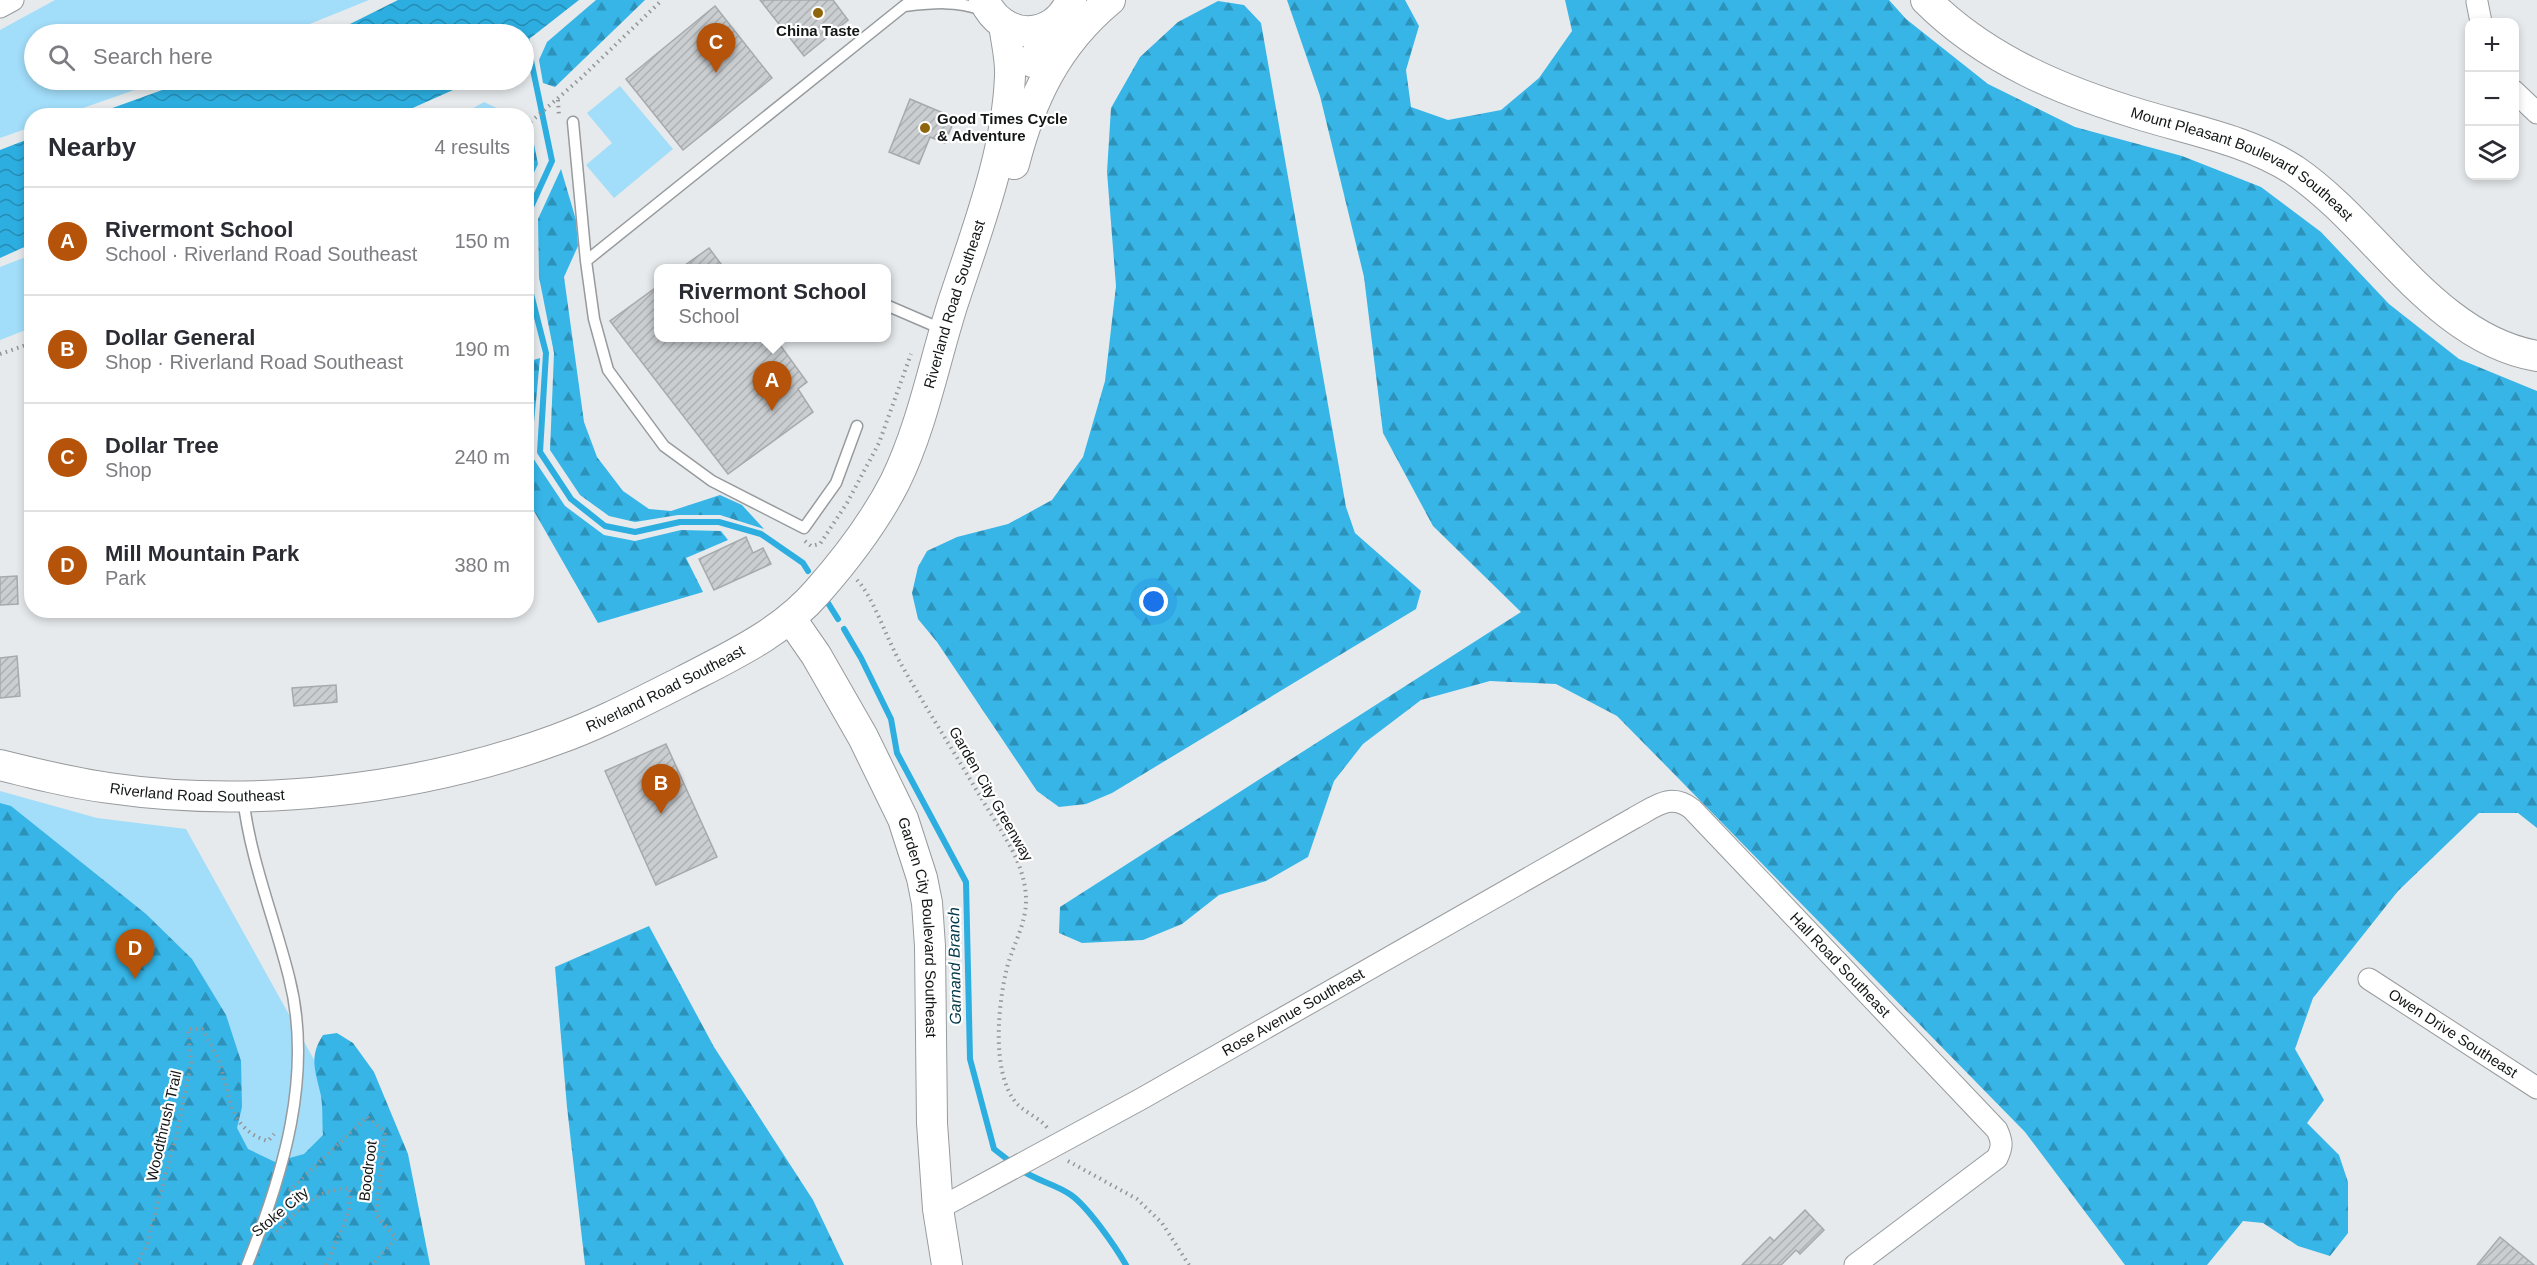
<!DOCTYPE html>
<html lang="en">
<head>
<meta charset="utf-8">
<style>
	:root { --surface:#fff; --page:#f7f7f7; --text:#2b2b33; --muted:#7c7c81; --line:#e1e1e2; --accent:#b45309 }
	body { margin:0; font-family:Arial,sans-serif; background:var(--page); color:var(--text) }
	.controls { position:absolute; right:18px; top:18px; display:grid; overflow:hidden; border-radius:12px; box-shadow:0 3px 9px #0003 }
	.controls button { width:54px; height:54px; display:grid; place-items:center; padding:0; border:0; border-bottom:2px solid var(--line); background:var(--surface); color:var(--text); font:30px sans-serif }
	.you { position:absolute; left:1154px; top:602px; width:21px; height:21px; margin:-15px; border:4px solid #fff; border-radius:50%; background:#1a73e8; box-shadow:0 0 0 9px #1a73e833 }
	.badge { display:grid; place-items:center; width:39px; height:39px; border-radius:50%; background:var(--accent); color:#fff; font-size:20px; font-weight:700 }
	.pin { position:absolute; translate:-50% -50px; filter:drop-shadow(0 2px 3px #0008) }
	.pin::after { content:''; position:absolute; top:32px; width:21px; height:18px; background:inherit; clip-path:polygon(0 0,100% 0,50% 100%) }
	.popup { position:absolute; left:654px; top:264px; width:237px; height:78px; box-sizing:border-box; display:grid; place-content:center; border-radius:12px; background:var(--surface); filter:drop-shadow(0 2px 4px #0005); font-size:20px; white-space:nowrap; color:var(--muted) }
	.popup b { font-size:22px; color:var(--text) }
	.popup::after { content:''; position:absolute; left:50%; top:100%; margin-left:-12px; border:12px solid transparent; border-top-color:var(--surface) }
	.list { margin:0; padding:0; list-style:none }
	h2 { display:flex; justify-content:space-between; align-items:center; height:78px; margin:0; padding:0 24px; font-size:26px }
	h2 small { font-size:20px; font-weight:400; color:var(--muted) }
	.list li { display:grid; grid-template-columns:39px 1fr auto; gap:18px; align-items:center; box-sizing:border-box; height:108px; padding:0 24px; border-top:2px solid var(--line) }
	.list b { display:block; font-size:22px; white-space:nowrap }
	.list p { margin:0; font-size:20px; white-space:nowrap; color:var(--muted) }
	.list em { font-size:20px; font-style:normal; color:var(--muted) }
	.icon { flex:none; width:33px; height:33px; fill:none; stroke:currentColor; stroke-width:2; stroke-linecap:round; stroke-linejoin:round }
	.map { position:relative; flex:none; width:2537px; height:1265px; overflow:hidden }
	.search { position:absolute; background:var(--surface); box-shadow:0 3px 9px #0003; left:24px; top:24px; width:510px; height:66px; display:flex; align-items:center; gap:15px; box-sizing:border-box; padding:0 21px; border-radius:33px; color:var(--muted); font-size:22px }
	.panel { position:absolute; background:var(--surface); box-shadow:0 3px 9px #0003; left:24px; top:108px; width:510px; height:510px; border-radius:24px }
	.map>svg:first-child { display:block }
	.green { fill:#a2ddf9 }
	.forest { fill:url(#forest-firs) }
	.water { fill:url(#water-waves) }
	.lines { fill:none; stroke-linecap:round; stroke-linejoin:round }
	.stream { stroke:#2daee0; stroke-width:6 }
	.building { fill:url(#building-hatch); stroke:#a6aaac; stroke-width:1.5 }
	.lane-casing { stroke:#979b9d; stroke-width:13 }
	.street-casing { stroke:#979b9d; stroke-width:23 }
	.secondary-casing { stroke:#979b9d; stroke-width:32 }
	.path { stroke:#929697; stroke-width:4; stroke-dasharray:1.5 4.5; stroke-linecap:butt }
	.lane { stroke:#fff; stroke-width:10 }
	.street { stroke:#fff; stroke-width:21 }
	.secondary { stroke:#fff; stroke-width:30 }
	.poi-dot { fill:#8f650b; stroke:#fff; stroke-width:2 }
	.labels { text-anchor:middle; stroke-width:4.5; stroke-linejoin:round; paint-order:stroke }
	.poi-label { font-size:15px; font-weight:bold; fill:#141616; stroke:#fff }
	.street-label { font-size:15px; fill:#141616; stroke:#fff }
	.water-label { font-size:16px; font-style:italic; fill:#00374b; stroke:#fff }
</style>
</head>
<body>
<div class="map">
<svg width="2537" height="1265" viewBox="0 0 2537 1265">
	<defs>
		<pattern id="forest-firs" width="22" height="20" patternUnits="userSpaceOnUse" patternTransform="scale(1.5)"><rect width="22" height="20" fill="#37b5e7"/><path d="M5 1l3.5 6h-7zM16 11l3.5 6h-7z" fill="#2d92ba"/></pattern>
		<pattern id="water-waves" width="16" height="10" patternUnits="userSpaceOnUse" patternTransform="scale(1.5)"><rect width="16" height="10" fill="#2daee0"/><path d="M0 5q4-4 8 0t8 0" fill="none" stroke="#258db5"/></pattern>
		<pattern id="building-hatch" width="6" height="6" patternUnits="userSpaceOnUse" patternTransform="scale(1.5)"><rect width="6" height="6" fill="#caced1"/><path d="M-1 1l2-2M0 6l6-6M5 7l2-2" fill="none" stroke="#adb0b3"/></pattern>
	</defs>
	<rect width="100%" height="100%" fill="#e6eaec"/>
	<path class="green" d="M55 0H369L285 34H34V80H163L63 115 32 116 31 127 0 138V30Z
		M620 86 673 149 614 198 586 165 612 143 587 113Z
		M484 102 505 112V115H461Z
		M31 255V328L0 340V267Z
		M0 791 97 818 186 829 428 1265H0Z"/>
	<path class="forest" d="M596 0H645L555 87 543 83 539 60 547 42Z
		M1287 0H1405L1419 26 1406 70 1411 107 1448 120 1501 110 1539 78 1572 31 1565 0H1889L1906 19 1988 84 2075 127 2182 156 2261 187 2321 232 2389 304 2459 359 2537 391V828L2518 813H2479L2398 891 2313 998 2295 1049 2324 1100 2307 1123 2339 1155 2348 1182V1233L2330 1256 2298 1246 2263 1223 2243 1221 2207 1265H2125L2025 1132 1682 782 1617 716 1556 684 1490 681 1421 700 1363 744 1334 781 1308 857 1266 881 1219 895 1182 924 1143 940 1082 943 1059 933 1060 907 1521 612 1433 526 1383 433 1364 277 1320 96Z
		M1218 1 1244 5 1261 23 1346 507 1355 533 1421 591 1416 609 1112 793 1086 804 1059 807 1037 791 937 642 918 619 912 593 918 567 927 551 957 537 1008 524 1052 500 1083 457 1105 381 1116 286 1107 172 1111 108 1140 57 1178 22Z
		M534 144 538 164 527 188V151Z
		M561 169 576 220 578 246 564 277 584 422 597 457 623 491 649 509 671 511 720 495 742 505 764 529 720 515H678L635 522 609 516 580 495 550 450 554 353 539 277 538 219Z
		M540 358 531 455 565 506 604 535 635 541 681 530 721 531 728 540 686 558 703 592 598 623 527 499V362Z
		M0 803 11 806 146 914 192 959 226 1015 241 1061 242 1107 237 1128 248 1149 275 1162 304 1154 323 1135C322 1122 323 1108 321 1096 316 1072 308 1058 323 1035L337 1033 353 1043 374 1072 408 1154 430 1265H0Z
		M649 926 714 1047 813 1200 844 1265H585L567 1107 555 967Z"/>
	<path class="water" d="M398 0H579L524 43V34H330Z
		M190 80H469L453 90 397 115H93Z
		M31 138V244L0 258V150Z"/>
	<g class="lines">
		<path class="stream" d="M524 35 527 41 552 161 526 218
			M526 274 546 353 540 452 571 499 605 526 635 532 680 522H719L761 534 803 563 808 571
			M828 603 838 619
			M844 629 861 658 891 719 897 753 966 882 970 1059 994 1149 1012 1163
			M1020 1169C1036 1181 1056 1184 1071 1195 1088 1207 1115 1246 1126 1265"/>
	</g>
	<path class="building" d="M760 0H833L848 20 804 56Z
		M715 6 772 78 683 150 626 79Z
		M910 99 955 118 945 143 930 137 919 164 889 152Z
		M709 248 724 268H681Z
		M658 286V338H775L807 382 798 389 813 412 728 474 610 321Z
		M746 537 753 553 763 548 771 564 714 590 699 559Z
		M17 576 18 604 0 605V577Z
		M17 656 20 696 0 698V658Z
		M336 685 337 702 294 706 292 688Z
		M666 744 717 857 656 885 605 771Z
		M1805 1210 1824 1230 1800 1254 1796 1250 1781 1265H1742L1770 1237 1774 1241Z
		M2500 1237 2534 1265H2477Z"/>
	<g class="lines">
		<defs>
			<path id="lane" d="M912 0 904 6C931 3 957 0 982 10
				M573 122 586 261
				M886 305 944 330
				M857 426 836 483 804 528 712 481 664 446 608 370 594 319 586 261 904 6
				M243 797C250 859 274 917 289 977 314 1074 283 1175 247 1265"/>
			<g id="street">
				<path d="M2477 2 2481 22"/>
				<path d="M0 7 13 0"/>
				<path d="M2514 91 2537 113"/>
				<path id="s1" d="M2369 979 2537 1088"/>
				<path id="s2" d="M938 1209 1141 1099 1634 818C1655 807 1670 792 1692 809L1997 1130C2002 1141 2003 1146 1997 1158L1855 1265"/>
			</g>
			<g id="secondary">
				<path d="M984 0C1002 41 1054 42 1071 0"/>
				<path id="s3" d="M1926 0C1986 60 2064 92 2145 116 2195 131 2249 141 2294 170 2375 225 2434 338 2537 356"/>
				<path d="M1032 62 1056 22"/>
				<path d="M1014 164C1031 98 1057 44 1110 0"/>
				<path id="s4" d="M791 619 816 655 863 737 903 819 922 878 927 903 930 946 932 1123 938 1209 947 1265"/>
				<path id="s5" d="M0 765C36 774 72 783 109 788 254 809 418 790 555 740 600 724 641 702 683 681 731 656 782 633 818 591 847 558 875 521 895 482 922 427 934 363 952 306 976 232 1007 154 1010 76 1011 59 1006 41 1004 24"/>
			</g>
		</defs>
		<use href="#lane" class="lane-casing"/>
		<use href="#street" class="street-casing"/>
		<use href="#secondary" class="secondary-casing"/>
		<path class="path" d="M558 100 559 117
			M526 126 581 78 662 0
			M0 354 32 343
			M805 541 811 546 820 544 847 503 879 443 911 354
			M857 580C874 598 887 640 901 664 926 708 954 752 980 796 998 827 1025 861 1026 898 1027 924 1011 948 1006 972 998 1007 992 1070 1014 1100 1022 1112 1040 1117 1048 1129
			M1068 1161 1137 1199 1162 1223 1189 1265
			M289 1191 367 1117 385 1132 376 1215 396 1238 372 1265
			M276 1232C299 1210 316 1189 349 1188V1212L326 1265
			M136 1265 146 1247 178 1128 191 1063 188 1029H202C208 1040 215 1051 219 1062 231 1096 228 1129 268 1141L274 1134"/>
		<use href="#lane" class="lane"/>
		<use href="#street" class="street"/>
		<use href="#secondary" class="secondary"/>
	</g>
	<g class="poi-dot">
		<circle cx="818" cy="13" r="6"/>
		<circle cx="925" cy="128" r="6"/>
	</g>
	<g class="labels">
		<g class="poi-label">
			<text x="818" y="36">China Taste</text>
			<text x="937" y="124" text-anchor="start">Good Times Cycle<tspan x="937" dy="17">&amp; Adventure</tspan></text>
		</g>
		<g class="street-label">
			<text dy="5" stroke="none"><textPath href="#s3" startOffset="360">Mount Pleasant Boulevard Southeast</textPath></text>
			<text dy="5" stroke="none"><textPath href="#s5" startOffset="1190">Riverland Road Southeast</textPath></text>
			<text dy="5" stroke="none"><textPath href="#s5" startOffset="686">Riverland Road Southeast</textPath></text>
			<text dy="5" stroke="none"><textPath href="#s5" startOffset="200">Riverland Road Southeast</textPath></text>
			<text transform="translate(991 794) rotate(60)" y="5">Garden City Greenway</text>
			<text dy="5" stroke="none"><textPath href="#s4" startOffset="340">Garden City Boulevard Southeast</textPath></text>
			<text dy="5" stroke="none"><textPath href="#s2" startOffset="1077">Hall Road Southeast</textPath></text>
			<text dy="5" stroke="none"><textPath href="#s2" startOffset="406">Rose Avenue Southeast</textPath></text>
			<text dy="5" stroke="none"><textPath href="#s1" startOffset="100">Owen Drive Southeast</textPath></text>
			<text transform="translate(164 1126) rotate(-77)" y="5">Woodthrush Trail</text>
			<text transform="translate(368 1171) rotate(-83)" y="5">Boodroot</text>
			<text transform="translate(280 1212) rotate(-40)" y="5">Stoke City</text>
		</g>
		<g class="water-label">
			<text transform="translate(954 966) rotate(-91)" y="6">Garnand Branch</text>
		</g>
	</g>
</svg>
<div class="controls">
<button>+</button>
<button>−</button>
<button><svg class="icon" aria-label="layers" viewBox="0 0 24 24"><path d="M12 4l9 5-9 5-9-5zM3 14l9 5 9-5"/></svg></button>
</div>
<div class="you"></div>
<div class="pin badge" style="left:772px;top:411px">A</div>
<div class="popup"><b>Rivermont School</b>School</div>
<div class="pin badge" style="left:661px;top:814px">B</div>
<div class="pin badge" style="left:716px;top:73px">C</div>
<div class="pin badge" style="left:135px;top:979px">D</div>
<div class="search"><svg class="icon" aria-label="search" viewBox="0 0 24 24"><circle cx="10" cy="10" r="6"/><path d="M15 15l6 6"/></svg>Search here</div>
<section class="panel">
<h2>Nearby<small>4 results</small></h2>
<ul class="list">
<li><span class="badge">A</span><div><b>Rivermont School</b><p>School · Riverland Road Southeast</p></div><em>150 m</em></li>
<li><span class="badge">B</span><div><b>Dollar General</b><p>Shop · Riverland Road Southeast</p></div><em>190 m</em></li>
<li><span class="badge">C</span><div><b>Dollar Tree</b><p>Shop</p></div><em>240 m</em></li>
<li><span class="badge">D</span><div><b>Mill Mountain Park</b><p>Park</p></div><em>380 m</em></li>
</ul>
</section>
</div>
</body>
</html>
